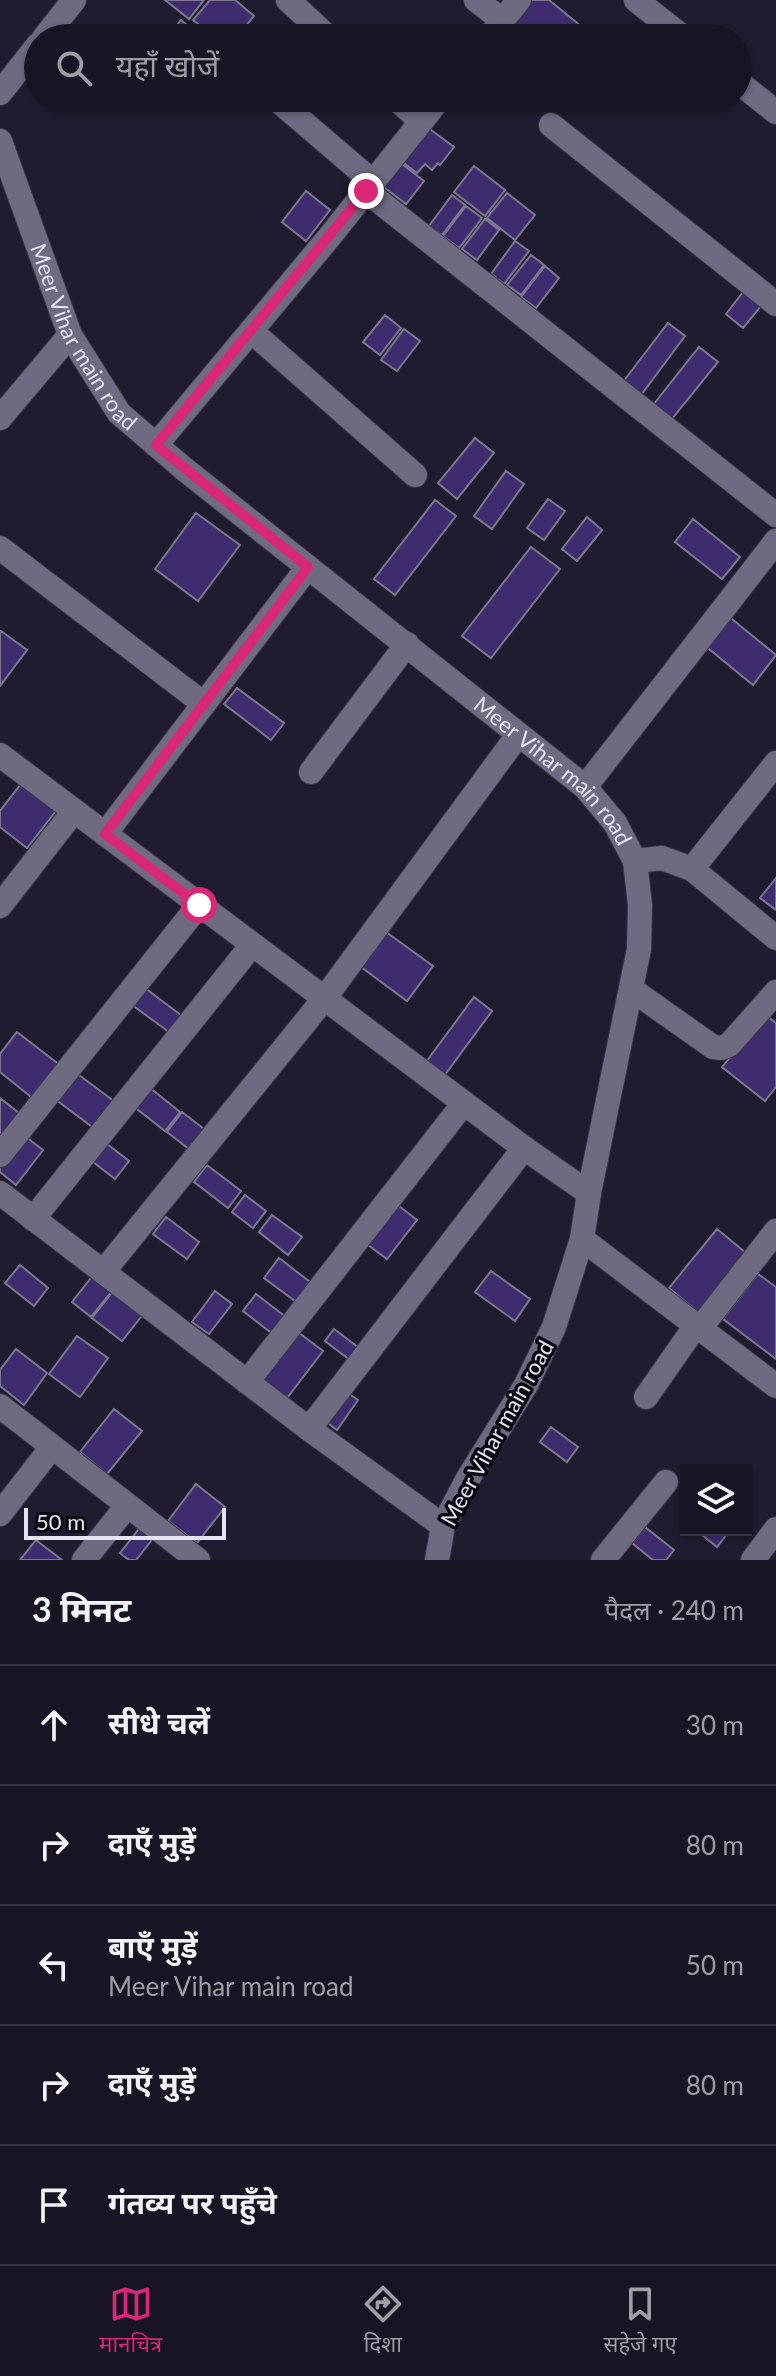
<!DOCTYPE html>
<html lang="hi">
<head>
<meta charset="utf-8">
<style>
	:root { --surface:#181423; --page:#252130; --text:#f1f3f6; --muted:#9f9ea6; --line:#363341; --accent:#db2777 }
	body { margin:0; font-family:Lato,"Noto Sans Devanagari",sans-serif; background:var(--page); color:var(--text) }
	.controls { position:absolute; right:24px; bottom:24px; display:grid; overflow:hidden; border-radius:0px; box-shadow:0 2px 6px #0004 }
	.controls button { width:72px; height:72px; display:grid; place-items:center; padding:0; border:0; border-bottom:2px solid var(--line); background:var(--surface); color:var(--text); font:40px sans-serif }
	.scale { position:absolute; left:24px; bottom:20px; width:202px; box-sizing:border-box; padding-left:8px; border:4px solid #e6e4f2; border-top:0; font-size:22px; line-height:28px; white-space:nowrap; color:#e6e4f2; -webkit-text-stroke:6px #090810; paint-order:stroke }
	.stop { position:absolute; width:24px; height:24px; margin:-18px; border:6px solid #db2777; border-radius:50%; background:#fff }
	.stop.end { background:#db2777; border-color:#fff; box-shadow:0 2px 8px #0008 }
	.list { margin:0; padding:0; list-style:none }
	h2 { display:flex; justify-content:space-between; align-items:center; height:104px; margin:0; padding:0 32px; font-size:34px }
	h2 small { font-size:26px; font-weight:400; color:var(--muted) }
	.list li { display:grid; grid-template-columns:52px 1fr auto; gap:24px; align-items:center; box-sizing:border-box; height:120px; padding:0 32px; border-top:2px solid var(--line) }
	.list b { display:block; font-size:30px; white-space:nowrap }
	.list p { margin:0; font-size:26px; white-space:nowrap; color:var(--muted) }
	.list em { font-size:26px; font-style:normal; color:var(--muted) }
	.icon { flex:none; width:44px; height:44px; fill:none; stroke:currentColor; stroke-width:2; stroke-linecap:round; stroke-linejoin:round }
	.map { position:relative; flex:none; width:776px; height:1560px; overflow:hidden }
	.search { position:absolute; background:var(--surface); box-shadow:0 2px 6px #0004; left:24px; right:24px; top:24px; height:88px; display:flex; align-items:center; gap:20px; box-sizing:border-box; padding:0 28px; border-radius:44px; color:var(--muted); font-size:30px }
	.sheet { height:704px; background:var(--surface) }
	nav { display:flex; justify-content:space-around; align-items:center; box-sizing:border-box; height:112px; border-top:2px solid var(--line); background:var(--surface); font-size:22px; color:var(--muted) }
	nav a { display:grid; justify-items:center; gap:4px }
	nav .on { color:var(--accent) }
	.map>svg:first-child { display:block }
	.building { fill:#3f2c6f; stroke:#7b778f; stroke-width:2 }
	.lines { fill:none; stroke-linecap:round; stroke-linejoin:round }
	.minor-casing { stroke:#3a3747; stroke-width:26 }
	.minor { stroke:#6e6a82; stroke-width:24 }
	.route { stroke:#db2777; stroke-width:10 }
	.labels { text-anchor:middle; stroke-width:7; stroke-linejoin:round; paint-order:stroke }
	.street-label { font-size:22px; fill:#e6e4f2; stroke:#090810 }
</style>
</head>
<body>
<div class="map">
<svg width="776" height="1560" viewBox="0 0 776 1560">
	<rect width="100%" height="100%" fill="#201b2f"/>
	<path class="building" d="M165 0H204L189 19Z
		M210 0H235L254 16 236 38H216L193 20Z
		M531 0H549L582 27 574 38H512L505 32Z
		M181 20 197 34 193 38H167Z
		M427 127 454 147 440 165 438 163 432 170 425 164 417 173 401 161Z
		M398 161 424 181 406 204 380 184Z
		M474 166 505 190 485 216 454 192Z
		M306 191 330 210 306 241 282 222Z
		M507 193 535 215 515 240 487 218Z
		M452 195 465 205 442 235 429 226Z
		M466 206 482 218 459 248 443 236Z
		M485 219 499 230 477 260 462 249Z
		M515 241 529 251 504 284 491 274Z
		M531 255 544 265 521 295 507 285Z
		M545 266 559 278 536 308 521 297Z
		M747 287 765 301 743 328 726 314Z
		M385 315 401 328 380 355 363 342Z
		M668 323 685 336 641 395 623 382Z
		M404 329 420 341 397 371 381 360Z
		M699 347 718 362 672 419 653 405Z
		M475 438 494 453 457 499 438 483Z
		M506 471 524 484 492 529 474 516Z
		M548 499 565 511 544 540 527 528Z
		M435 500 456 516 395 595 374 579Z
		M196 513 240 545 198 601 155 569Z
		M587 517 602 530 577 561 562 549Z
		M693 519 740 557 722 579 675 542Z
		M531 547 560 569 491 658 462 636Z
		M727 615 776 655 753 685 703 644Z
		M1 631 27 650 0 686V631Z
		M237 688 284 723 271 740 224 704Z
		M24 780 59 807 27 848 0 827V811Z
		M776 878V910L760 898Z
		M386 932 433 966 407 1001 361 967Z
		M141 985 182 1016 169 1032 128 1002Z
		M474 997 492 1011 444 1076 426 1062Z
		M765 1015 776 1023V1087L765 1101 722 1067Z
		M17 1032 61 1066 35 1100 0 1072V1054Z
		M75 1072 115 1102 95 1129 55 1099Z
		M144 1083 180 1112 165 1131 128 1102Z
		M0 1098 24 1117 0 1148Z
		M182 1112 204 1129 189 1149 167 1132Z
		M22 1134 43 1150 16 1185 0 1172V1163Z
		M102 1140 129 1161 115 1179 88 1158Z
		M207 1165 241 1191 228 1208 194 1182Z
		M245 1195 266 1211 253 1228 232 1212Z
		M395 1203 417 1220 387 1259 364 1242Z
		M272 1215 302 1237 288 1255 259 1232Z
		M166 1217 199 1242 187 1259 153 1234Z
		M717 1229 746 1253 698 1312 669 1288Z
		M279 1258 314 1285 299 1304 264 1278Z
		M20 1265 48 1288 34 1306 5 1283Z
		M98 1269 117 1285 91 1317 72 1302Z
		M491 1271 530 1299 515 1321 475 1292Z
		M758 1274 776 1287V1359L723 1319Z
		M118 1285 148 1308 122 1341 92 1318Z
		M215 1291 232 1304 209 1334 192 1322Z
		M256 1294 287 1318 274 1335 243 1311Z
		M334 1329 359 1348 350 1360 325 1341Z
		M295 1330 323 1351 287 1398 259 1377Z
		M77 1336 108 1358 80 1397 49 1374Z
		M16 1349 47 1373 24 1405 0 1386V1370Z
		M345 1391 358 1400 337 1430 324 1420Z
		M114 1409 142 1431 107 1474 80 1452Z
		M551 1427 578 1447 567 1462 540 1442Z
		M196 1484 225 1507 197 1543 168 1521Z
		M145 1521 159 1531 136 1560H129L120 1553Z
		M645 1527 674 1550 666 1560H653L632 1543Z
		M706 1530H730L717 1547 702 1535Z
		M36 1540 62 1560H20Z"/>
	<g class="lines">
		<defs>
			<g id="minor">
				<path d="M288 0 329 38"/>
				<path d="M476 0 502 20"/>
				<path d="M636 0 684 38"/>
				<path d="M44 38 74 0"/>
				<path d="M488 38 519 0"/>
				<path d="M738 82 776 112"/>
				<path d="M0 93 38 45"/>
				<path d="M275 98 373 182"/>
				<path d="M395 98 421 121"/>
				<path d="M551 125 776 304"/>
				<path id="s1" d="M0 141 70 335 119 413 183 468 585 787 615 823 635 861 640 905 639 949 589 1193 582 1239 554 1327 526 1385 467 1480 443 1526 437 1560"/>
				<path d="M366 191 776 515"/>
				<path d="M251 331 415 475"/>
				<path d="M0 418 70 335"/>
				<path d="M156 445 331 235 440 98"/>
				<path d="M0 548 204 704"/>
				<path d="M0 755 524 1148 589 1193"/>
				<path d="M311 772 407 644"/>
				<path d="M585 787 776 541"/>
				<path d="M105 834 308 567"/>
				<path d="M635 861 662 858 692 869 776 938"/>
				<path d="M692 869 776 763"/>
				<path d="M0 906 74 811"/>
				<path d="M631 989 713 1047 721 1048 729 1045 776 992"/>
				<path d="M0 1155 199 905"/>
				<path d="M0 1193 309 1429 443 1526"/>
				<path d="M33 1219 252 945"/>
				<path d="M582 1239 776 1386"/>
				<path d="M103 1272 324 999 518 735"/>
				<path d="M701 1327 776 1231"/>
				<path d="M247 1382 464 1103"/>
				<path d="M646 1397 697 1324"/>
				<path d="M0 1406 198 1560"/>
				<path d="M309 1429 524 1148"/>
				<path d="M0 1514 52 1447"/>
				<path d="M84 1560 127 1506"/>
				<path d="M603 1560 666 1482"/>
				<path d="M753 1560 776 1529"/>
			</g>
		</defs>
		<use href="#minor" class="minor-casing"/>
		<use href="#minor" class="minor"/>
	</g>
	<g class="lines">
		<path class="route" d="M199 905 105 834 308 567 156 445 366 191"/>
	</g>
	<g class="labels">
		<g class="street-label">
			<text dy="8" stroke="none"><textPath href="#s1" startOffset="214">Meer Vihar main road</textPath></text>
			<text dy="8" stroke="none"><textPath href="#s1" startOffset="862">Meer Vihar main road</textPath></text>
			<text transform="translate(497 1433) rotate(-61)" y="8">Meer Vihar main road</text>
		</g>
	</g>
</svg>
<div class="controls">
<button><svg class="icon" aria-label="layers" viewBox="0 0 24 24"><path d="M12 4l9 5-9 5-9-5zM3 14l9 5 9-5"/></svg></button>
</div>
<div class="scale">50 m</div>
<div class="stop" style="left:199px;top:905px"></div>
<div class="stop end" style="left:366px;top:191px"></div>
<div class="search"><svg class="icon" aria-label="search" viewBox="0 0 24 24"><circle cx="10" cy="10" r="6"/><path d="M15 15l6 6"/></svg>यहाँ खोजें</div>
</div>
<section class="sheet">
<h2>3 मिनट<small>पैदल · 240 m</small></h2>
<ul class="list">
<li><svg class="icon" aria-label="ahead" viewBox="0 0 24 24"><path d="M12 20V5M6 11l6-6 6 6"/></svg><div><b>सीधे चलें</b></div><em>30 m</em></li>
<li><svg class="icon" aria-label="right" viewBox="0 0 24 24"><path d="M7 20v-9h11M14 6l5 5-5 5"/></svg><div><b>दाएँ मुड़ें</b></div><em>80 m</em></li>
<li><svg class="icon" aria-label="left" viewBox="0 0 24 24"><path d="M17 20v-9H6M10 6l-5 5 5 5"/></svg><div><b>बाएँ मुड़ें</b><p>Meer Vihar main road</p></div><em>50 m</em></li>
<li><svg class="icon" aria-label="right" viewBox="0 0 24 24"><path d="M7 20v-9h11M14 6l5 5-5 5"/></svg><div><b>दाएँ मुड़ें</b></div><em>80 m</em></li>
<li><svg class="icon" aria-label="arrive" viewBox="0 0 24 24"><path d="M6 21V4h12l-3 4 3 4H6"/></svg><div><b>गंतव्य पर पहुँचे</b></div></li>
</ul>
</section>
<nav>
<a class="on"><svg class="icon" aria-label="map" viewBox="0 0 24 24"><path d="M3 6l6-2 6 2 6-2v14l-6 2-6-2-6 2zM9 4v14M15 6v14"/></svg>मानचित्र</a>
<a><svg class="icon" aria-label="directions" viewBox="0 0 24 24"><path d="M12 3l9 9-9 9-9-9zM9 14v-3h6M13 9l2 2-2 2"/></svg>दिशा</a>
<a><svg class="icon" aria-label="saved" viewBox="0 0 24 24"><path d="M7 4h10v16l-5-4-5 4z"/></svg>सहेजे गए</a>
</nav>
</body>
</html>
